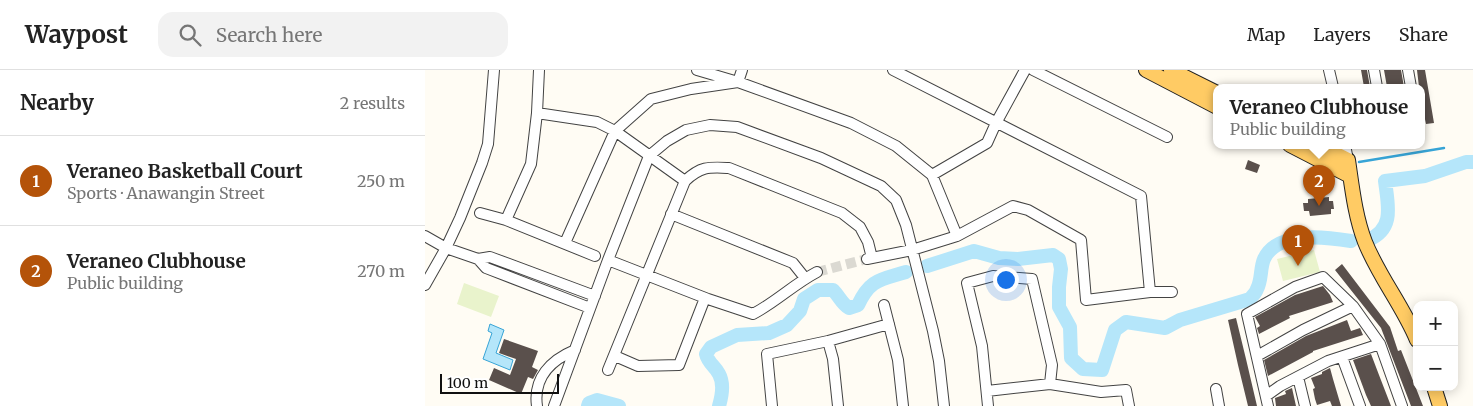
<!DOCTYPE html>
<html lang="en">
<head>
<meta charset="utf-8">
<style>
	:root { --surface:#fff; --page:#f2f2f2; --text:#222; --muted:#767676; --line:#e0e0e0; --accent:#b45309 }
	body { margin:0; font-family:Merriweather,serif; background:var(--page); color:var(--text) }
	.controls { position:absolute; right:15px; bottom:15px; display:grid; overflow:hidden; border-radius:10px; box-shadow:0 2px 12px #0003 }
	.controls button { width:45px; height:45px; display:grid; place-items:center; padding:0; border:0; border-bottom:1px solid var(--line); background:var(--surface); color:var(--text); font:25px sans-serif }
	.scale { position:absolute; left:15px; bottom:12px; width:119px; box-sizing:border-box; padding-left:5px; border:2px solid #101010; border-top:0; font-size:14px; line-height:18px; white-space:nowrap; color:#101010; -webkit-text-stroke:4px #fff; paint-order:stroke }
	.you { position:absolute; left:580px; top:209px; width:18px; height:18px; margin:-12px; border:4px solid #fff; border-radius:50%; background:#1a73e8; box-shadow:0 0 0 8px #1a73e833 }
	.badge { display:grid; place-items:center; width:32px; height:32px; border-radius:50%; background:var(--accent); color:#fff; font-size:16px; font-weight:700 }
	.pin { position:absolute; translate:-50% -41px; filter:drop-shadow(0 1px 2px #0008) }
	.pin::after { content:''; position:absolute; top:26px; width:18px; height:15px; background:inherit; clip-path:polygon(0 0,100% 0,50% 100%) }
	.popup { position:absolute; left:788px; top:14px; width:212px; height:65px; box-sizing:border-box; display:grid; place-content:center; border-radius:10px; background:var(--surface); filter:drop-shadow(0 1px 4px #0005); font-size:16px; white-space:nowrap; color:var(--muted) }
	.popup b { font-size:19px; color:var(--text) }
	.popup::after { content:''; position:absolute; left:50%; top:100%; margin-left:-10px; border:10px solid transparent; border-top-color:var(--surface) }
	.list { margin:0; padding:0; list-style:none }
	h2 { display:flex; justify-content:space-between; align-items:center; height:65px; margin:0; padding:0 20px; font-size:21px }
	h2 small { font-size:16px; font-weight:400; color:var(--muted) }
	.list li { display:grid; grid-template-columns:32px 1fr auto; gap:15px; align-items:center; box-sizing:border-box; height:90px; padding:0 20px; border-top:1px solid var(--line) }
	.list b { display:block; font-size:19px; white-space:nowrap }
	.list p { margin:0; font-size:16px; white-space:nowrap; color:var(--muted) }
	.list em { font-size:16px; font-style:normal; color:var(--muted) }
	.icon { flex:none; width:28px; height:28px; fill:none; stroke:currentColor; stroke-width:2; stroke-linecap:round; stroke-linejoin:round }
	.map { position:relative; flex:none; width:1048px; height:336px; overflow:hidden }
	header { display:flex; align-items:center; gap:30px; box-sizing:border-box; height:70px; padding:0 25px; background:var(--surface); border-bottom:1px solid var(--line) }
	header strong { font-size:24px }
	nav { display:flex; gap:28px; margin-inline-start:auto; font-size:18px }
	.search { width:350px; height:45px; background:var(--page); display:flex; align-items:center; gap:12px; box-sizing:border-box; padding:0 18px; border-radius:15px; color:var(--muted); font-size:19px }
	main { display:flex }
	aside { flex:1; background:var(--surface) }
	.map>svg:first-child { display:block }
	.pitch { fill:#e9f3cc }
	.water { fill:#b5e6fa; stroke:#37a4d6 }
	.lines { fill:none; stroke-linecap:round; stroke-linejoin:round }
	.stream { stroke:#37a4d6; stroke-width:2.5 }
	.river { stroke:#b5e6fa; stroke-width:14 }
	.building { fill:#5a504c }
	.minor-tunnel { stroke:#dbd9d2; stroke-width:10; stroke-dasharray:10 5; stroke-linecap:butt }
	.minor-casing { stroke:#434343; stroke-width:12 }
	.major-casing { stroke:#212121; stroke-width:16 }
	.minor { stroke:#fff; stroke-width:10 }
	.major { stroke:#ffcb64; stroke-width:14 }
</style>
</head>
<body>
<header>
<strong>Waypost</strong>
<div class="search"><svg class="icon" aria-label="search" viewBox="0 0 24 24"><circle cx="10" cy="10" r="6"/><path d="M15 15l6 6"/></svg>Search here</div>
<nav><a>Map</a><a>Layers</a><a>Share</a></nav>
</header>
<main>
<aside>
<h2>Nearby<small>2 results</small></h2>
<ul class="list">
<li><span class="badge">1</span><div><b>Veraneo Basketball Court</b><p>Sports · Anawangin Street</p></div><em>250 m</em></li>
<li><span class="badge">2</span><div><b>Veraneo Clubhouse</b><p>Public building</p></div><em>270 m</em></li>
</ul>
</aside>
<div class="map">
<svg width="1048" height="336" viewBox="0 0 1048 336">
	<rect width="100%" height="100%" fill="#fffcf4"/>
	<path class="pitch" d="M889 180 895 202 858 211 852 189Z
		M39 213 74 226 66 247 32 234Z"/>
	<path class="water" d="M65 254 79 260 71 283 88 290 85 300 58 289 67 263 63 261Z"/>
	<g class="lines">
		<path class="stream" d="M934 92 1019 78"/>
		<path class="river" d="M943 170C970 159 963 135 960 111L1000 106 1041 92H1048
			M502 196 549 181 574 188 593 189 628 185 634 189 636 199 634 217V237L645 257 646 288 658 299 677 300 690 260 701 252 740 258 755 250 825 229C827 226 831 223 832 219 837 210 835 198 839 189 852 160 902 167 926 171
			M163 336 164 333 172 330 194 336
			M294 336C297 326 299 313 294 304 290 296 283 293 281 284L286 277 312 265 344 263 362 255 375 241 379 229 393 220H408C414 226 417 234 424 238L433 235C445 209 455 210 481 202"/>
	</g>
	<path class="building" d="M936 0H942L945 17H939Z
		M959 0H976L979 17H962Z
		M992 0H1000L1009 53 1001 54 996 30V17H994Z
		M823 90 835 95 832 103 820 99Z
		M904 127V131H908L909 139H906V144L885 146 884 141H879L878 133H883V129Z
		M917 194 965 257 973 281 976 280 998 336H986L956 258 910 200Z
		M898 216 905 225 908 232 864 246 865 248 834 264 832 258 835 256 830 247 870 225Z
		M811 248 821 289 832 336H823L813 295 803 250Z
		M922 250 926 261 935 258 938 265 888 281V282L843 306 839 290 881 266Z
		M79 269 113 281 107 297 113 300 108 309 103 307 96 324 64 310 69 298 85 305 91 289 74 283Z
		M946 284 954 305 966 336H946L941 325 928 290Z
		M905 298 908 309 916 336H907L905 331 892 335 890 329 888 319 890 318 886 308 897 304V302Z
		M867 318 871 336H851L850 328 861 324 860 321Z"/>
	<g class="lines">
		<path class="minor-tunnel" d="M392 202 442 189"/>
		<defs>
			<path id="minor" d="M114 0 112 43 106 94 81 150 170 186
				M272 0 313 12 426 53 471 76 507 105
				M468 0 716 126 725 222
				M608 0 742 67
				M904 0 908 17
				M949 0 952 17
				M983 0 986 17
				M112 43 172 52 190 61 260 111
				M920 75 923 90
				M55 143 81 150
				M246 144 368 193 380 208
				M0 166 21 178 53 189 65 187 170 226
				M532 166 588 136 603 140 656 170 661 230 725 222H747
				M140 173 190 61 226 29 266 19 313 12 317 0
				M53 189 61 198 165 238
				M442 189 487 180 532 166 507 105 562 73 571 53 600 0
				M183 190 283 229 328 244C351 232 369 214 392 202
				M0 215 21 178 35 148 57 93 63 74 69 0
				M459 235 473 290 478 336
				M403 271 408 289 413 336
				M190 286 213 296 254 295 280 228
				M832 286 878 260 928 236
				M917 287 935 336
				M183 300 260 111C276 96 284 97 304 98L417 143 435 157 443 172 447 188
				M873 307 880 336
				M791 319 794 336
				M562 321 625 314 676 322 701 320 704 336
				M841 326 855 316 903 291 955 274
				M112 336C108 308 126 290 150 280
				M129 336 183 190 224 86 242 71 261 60 285 55 312 57 396 88 456 116 471 130 481 155 508 261 514 291 519 336
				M347 336 342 284 403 271 464 254
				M563 336 557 276 542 213 568 206 607 209 627 295 625 314
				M843 336 822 244 870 217 898 207 928 236 955 274 977 336"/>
			<path id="major" d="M721 0 792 37
				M746 0 792 23
				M865 75 925 106
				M893 75 923 90C927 117 930 146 940 172 954 207 978 236 992 270
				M1009 317 1015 336"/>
		</defs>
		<use href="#minor" class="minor-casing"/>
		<use href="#major" class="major-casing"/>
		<use href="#minor" class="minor"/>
		<use href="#major" class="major"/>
	</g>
</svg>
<div class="controls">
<button>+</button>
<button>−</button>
</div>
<div class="scale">100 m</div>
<div class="you"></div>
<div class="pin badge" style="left:873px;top:196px">1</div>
<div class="pin badge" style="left:894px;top:136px">2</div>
<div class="popup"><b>Veraneo Clubhouse</b>Public building</div>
</div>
</main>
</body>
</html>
